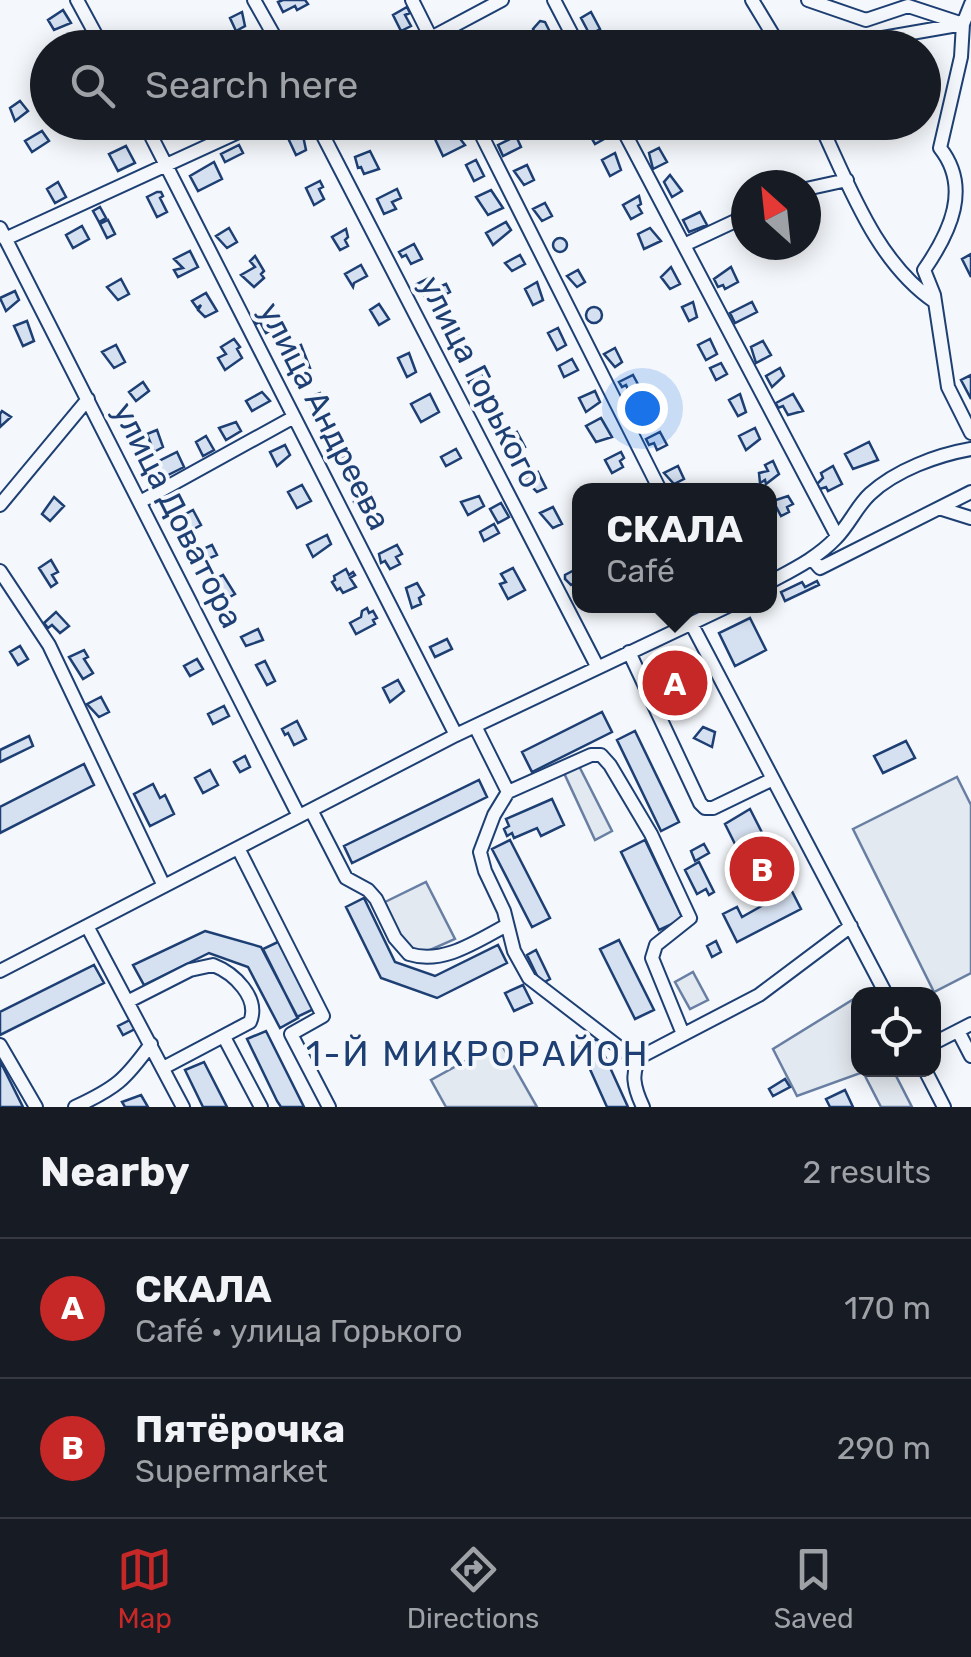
<!DOCTYPE html>
<html lang="en">
<head>
<meta charset="utf-8">
<style>
	:root { --surface:#171b24; --page:#20242c; --text:#f1f3f6; --muted:#9ea1a6; --line:#363941; --accent:#c62828 }
	body { margin:0; font-family:Rubik,sans-serif; background:var(--page); color:var(--text) }
	.controls { position:absolute; right:30px; bottom:30px; display:grid; overflow:hidden; border-radius:20px; box-shadow:0 5px 25px #0003 }
	.controls button { width:90px; height:90px; display:grid; place-items:center; padding:0; border:0; border-bottom:2px solid var(--line); background:var(--surface); color:var(--text); font:50px sans-serif }
	.compass { position:absolute; left:731px; top:170px; width:90px; height:90px; border-radius:50%; background:var(--surface); box-shadow:0 5px 25px #0003; rotate:333deg }
	.you { position:absolute; left:642px; top:408px; width:35px; height:35px; margin:-25px; border:8px solid #fff; border-radius:50%; background:#1a73e8; box-shadow:0 0 0 15px #1a73e833 }
	.badge { display:grid; place-items:center; width:65px; height:65px; border-radius:50%; background:var(--accent); color:#fff; font-size:32px; font-weight:700 }
	.pin { position:absolute; translate:-50% -50%; border:5px solid #fff; box-shadow:0 2px 10px #0006 }
	.popup { position:absolute; left:572px; top:483px; width:205px; height:130px; box-sizing:border-box; display:grid; place-content:center; border-radius:20px; background:var(--surface); filter:drop-shadow(0 2px 8px #0005); font-size:32px; white-space:nowrap; color:var(--muted) }
	.popup b { font-size:38px; color:var(--text) }
	.popup::after { content:''; position:absolute; left:50%; top:100%; margin-left:-20px; border:20px solid transparent; border-top-color:var(--surface) }
	.list { margin:0; padding:0; list-style:none }
	h2 { display:flex; justify-content:space-between; align-items:center; height:130px; margin:0; padding:0 40px; font-size:42px }
	h2 small { font-size:32px; font-weight:400; color:var(--muted) }
	.list li { display:grid; grid-template-columns:65px 1fr auto; gap:30px; align-items:center; box-sizing:border-box; height:140px; padding:0 40px; border-top:2px solid var(--line) }
	.list b { display:block; font-size:38px; white-space:nowrap }
	.list p { margin:0; font-size:32px; white-space:nowrap; color:var(--muted) }
	.list em { font-size:32px; font-style:normal; color:var(--muted) }
	.icon { flex:none; width:55px; height:55px; fill:none; stroke:currentColor; stroke-width:2; stroke-linecap:round; stroke-linejoin:round }
	.map { position:relative; flex:none; width:971px; height:1107px; overflow:hidden }
	.search { position:absolute; background:var(--surface); box-shadow:0 5px 25px #0003; left:30px; right:30px; top:30px; height:110px; display:flex; align-items:center; gap:25px; box-sizing:border-box; padding:0 35px; border-radius:55px; color:var(--muted); font-size:38px }
	.sheet { height:410px; background:var(--surface) }
	nav { display:flex; justify-content:space-around; align-items:center; box-sizing:border-box; height:140px; border-top:2px solid var(--line); background:var(--surface); font-size:28px; color:var(--muted) }
	nav a { display:grid; justify-items:center; gap:5px }
	nav .on { color:var(--accent) }
	.map>svg:first-child { display:block }
	.green { fill:#e3e9f0; stroke:#687fa3; stroke-width:2.5 }
	.building { fill:#d5e0f0; stroke:#1d3f73; stroke-width:2.5 }
	.lines { fill:none; stroke-linecap:round; stroke-linejoin:round }
	.minor-casing { stroke:#1d3f73; stroke-width:16 }
	.minor { stroke:#f4f7fb; stroke-width:12 }
	.labels { text-anchor:middle; stroke-width:8; stroke-linejoin:round; paint-order:stroke }
	.street-label { font-size:32px; fill:#1d3f73; stroke:#f4f7fb }
	.neighbourhood-label { font-size:35px; letter-spacing:2.5px; fill:#1d3f73; stroke:#f4f7fb }
</style>
</head>
<body>
<div class="map">
<svg width="971" height="1107" viewBox="0 0 971 1107">
	<rect width="100%" height="100%" fill="#f4f7fb"/>
	<path class="green" d="M579 766 612 831 595 840 564 773Z
		M957 777 971 805V973L934 992 853 829Z
		M426 882 455 939 421 954 400 939 385 902Z
		M693 972 708 1000 690 1009 675 982Z
		M857 997 858 1070H893L912 1107H881L863 1072 797 1096 773 1049Z
		M500 1042 537 1107H446L431 1080Z"/>
	<path class="building" d="M283 0H305L308 4 297 10 295 6 283 12 278 2Z
		M407 7 410 13 405 15 411 26 401 31 393 15Z
		M63 10 71 23 54 30 48 20Z
		M242 12 245 26 236 31 230 18Z
		M591 12 600 29 590 35 581 18Z
		M540 21 545 22 553 38 544 44H540L533 29Z
		M465 36 471 48H459L455 41Z
		M141 39 146 48H124Z
		M20 101 28 111 15 121 10 108Z
		M336 122H355L356 126 344 131Z
		M597 127 604 139 595 144 588 132Z
		M453 130 465 145 443 156 435 139Z
		M42 131 49 141 32 152 25 141Z
		M302 131 306 150 296 155 288 138Z
		M516 136 521 147 503 156 498 145Z
		M239 145 243 153 225 162 221 154Z
		M126 146 135 163 118 171 109 154Z
		M659 148 667 162 653 169 649 153Z
		M370 151 379 169 364 174 361 167 358 168 355 157Z
		M615 153 621 170 610 176 602 160Z
		M476 160 484 176 474 181 466 165Z
		M214 162 222 179 198 191 190 176Z
		M527 165 534 180 524 185 514 171Z
		M670 175 682 191 672 197 664 182Z
		M320 181 323 187 319 189 324 199 314 205 306 188Z
		M58 182 66 197 55 203 47 189Z
		M397 189 401 198 392 202 396 209 384 214 377 199Z
		M491 190 503 208 488 215 476 197Z
		M157 192H161L163 196 160 198 167 212 157 217 147 197Z
		M639 196 641 204 638 206 642 213 631 219 623 205Z
		M545 203 552 216 542 221 533 209Z
		M100 207 106 218 99 222 93 211Z
		M700 212 707 225 689 232 683 220Z
		M108 220 115 234 107 238 100 224Z
		M506 222 511 230 493 245 486 233Z
		M82 226 89 239 73 248 66 235Z
		M229 228 237 242 227 248 216 236Z
		M650 228 661 241 644 249 638 234Z
		M346 229 348 237 345 240 348 246 340 250 332 237Z
		M553 245a7 7 0 1 1 14 0a7 7 0 1 1-14 0Z
		M414 244 422 259 411 264 406 255 402 257 399 252Z
		M190 251 198 267 178 277 174 270 183 268 174 259Z
		M971 254V277L962 259Z
		M520 255 525 264 512 271 505 263Z
		M255 256 264 271 261 274 264 278 254 287 241 275 255 267 250 261Z
		M361 265 367 276 354 283 353 287 345 274Z
		M671 267 680 284 670 289 661 277Z
		M731 267 738 282 725 289 723 285 718 287 714 279Z
		M578 270 585 282 577 287 567 276Z
		M429 278 435 289 446 284 450 292 429 303 417 284Z
		M121 279 129 294 118 300 107 287Z
		M537 282 543 300 533 305 525 289Z
		M15 291 19 300 6 311 0 298Z
		M206 293 217 311 205 317 198 310 201 305 197 308 192 301Z
		M693 302 697 317 689 321 682 307Z
		M752 302 757 312 735 323 730 313Z
		M379 304 389 319 379 325 370 310Z
		M586 315a8 8 0 1 1 16 0a8 8 0 1 1-16 0Z
		M271 313 278 327 266 333 260 322 256 324 254 321Z
		M27 321 34 341 23 346 14 326Z
		M454 326 463 343 454 348 445 331Z
		M558 328 566 345 557 350 548 333Z
		M234 339 240 347 237 349 242 358 225 370 218 358 226 354 221 347Z
		M710 339 717 354 706 360 698 345Z
		M763 341 771 355 756 363 751 347Z
		M116 345 125 362 114 368 102 352Z
		M301 345 310 368 293 375 284 352Z
		M615 348 622 362 615 367 604 354Z
		M409 353 416 372 407 377 398 358Z
		M572 359 578 370 564 377 559 366Z
		M721 363 727 374 716 380 710 368Z
		M478 366 487 381 474 391 468 381 473 379 469 372Z
		M780 368 784 376 772 387 766 376Z
		M633 375 640 388 630 394 626 385 622 387 619 382Z
		M971 375V399L961 380Z
		M143 382 149 391 136 401 129 392Z
		M595 391 600 402 586 412 579 398Z
		M262 392 270 401 252 411 246 401Z
		M320 393 324 404 312 409 307 398Z
		M430 394 439 412 421 422 411 404Z
		M740 394 746 412 738 416 729 400Z
		M793 394 803 411 788 415 783 406 778 408 776 403Z
		M649 408 655 422 645 426 635 415Z
		M2 411 11 417 0 427V414Z
		M601 418 612 437 596 442 586 426Z
		M236 422 241 431 226 440 219 428Z
		M755 428 760 439 746 450 739 436Z
		M157 430 163 447 154 452 147 434Z
		M517 432 525 447 511 454 505 442Z
		M660 432 667 445 657 450 654 443 649 445 646 439Z
		M206 436 214 450 203 456 196 442Z
		M340 437 349 455 335 463 326 445Z
		M869 442 878 460 853 469 845 454Z
		M285 445 290 455 277 466 270 452Z
		M456 449 461 458 446 466 441 457Z
		M177 452 184 467 162 478 157 462Z
		M621 452 624 458 620 461 623 467 612 473 605 460Z
		M773 461 779 474 766 484 765 480 760 483 759 473 768 471 765 465Z
		M678 466 684 479 674 484 664 473Z
		M833 466 842 484 828 491 826 487 820 489 817 484 823 478 821 473Z
		M538 472 546 488 537 492 524 479Z
		M302 485 311 501 297 508 288 492Z
		M366 489 373 494 369 497 372 501 360 510 354 502 358 499 356 495Z
		M479 496 484 506 468 515 461 502Z
		M788 496 793 504 787 507 789 512 781 516 773 501Z
		M54 497 64 506 50 521 42 514Z
		M501 503 509 517 498 523 490 509Z
		M553 507 562 524 553 528 540 513Z
		M193 510 201 525 190 531 182 516Z
		M494 524 499 533 484 541 480 532Z
		M327 535 331 544 313 557 307 545Z
		M212 545 217 555 201 562 197 552Z
		M397 545 402 554 396 557 400 564 390 569 385 561 381 563 379 554Z
		M51 560 58 572 52 575 57 583 51 587 39 568Z
		M580 567V592H579L574 583 571 585 565 579V575Z
		M513 568 525 590 508 599 500 584 506 582 501 574Z
		M346 569 349 575 353 572 355 575 350 578 356 587 343 593 340 588 337 590 332 582 335 580 334 576Z
		M223 575 235 594 226 599 212 581Z
		M817 581 819 585 785 601 781 592 802 582 805 587Z
		M417 583 424 595 419 598 421 604 412 608 406 588Z
		M367 608 369 613 373 611 377 618 373 620 375 624 356 634 350 623 361 617 362 611Z
		M56 612 69 626 60 633 52 625 48 628 44 623Z
		M750 618 766 650 735 666 719 633Z
		M258 629 263 640 246 646 241 637Z
		M447 639 452 649 435 657 430 647Z
		M20 646 28 659 18 665 10 652Z
		M84 650 88 657 84 659 93 673 83 679 69 657Z
		M197 659 203 669 190 676 184 666Z
		M265 661 275 681 267 685 256 665Z
		M677 661 694 695V700L682 705 680 701 672 705 656 672Z
		M398 680 404 691 390 702 383 688Z
		M101 697 109 712 99 717 87 704Z
		M224 706 229 716 213 724 208 714Z
		M602 712 612 732 532 772 522 752Z
		M297 721 306 739 294 745 288 733 285 735 282 729Z
		M703 727 715 732 712 747 694 738Z
		M635 731 679 822 661 831 617 740Z
		M29 736 33 746 0 762V750Z
		M906 741 915 758 883 773 874 756Z
		M245 756 250 767 240 772 234 762Z
		M84 764 94 785 0 833V807Z
		M210 770 218 785 203 793 195 778Z
		M479 780 487 797 352 863 344 846Z
		M153 784 160 798 165 795 174 814 150 826 134 794Z
		M552 799 564 825 541 836 537 828 514 838 512 833 507 836 504 829 509 826 506 819Z
		M750 809 801 909 737 942 723 914 737 907 742 917 765 904 725 824Z
		M510 840 550 918 532 927 492 849Z
		M645 840 683 919 659 930 621 852Z
		M704 844 709 853 695 861 691 851Z
		M699 862 714 892 709 895 706 889 697 894 685 870Z
		M364 898 395 962 435 976 498 945 507 963 437 998 381 978 346 907Z
		M205 931 261 947 298 1018 280 1028 248 967 209 953 144 985 133 965Z
		M619 940 654 1010 635 1019 600 949Z
		M280 941 314 1009 297 1017 263 949Z
		M716 941 721 952 712 957 707 946Z
		M536 950 550 979 541 984 527 955Z
		M94 965 104 983 0 1035V1012Z
		M523 985 532 1003 514 1011 505 993Z
		M130 1020 135 1029 123 1035 118 1026Z
		M266 1031 304 1107H281L277 1101 247 1039Z
		M597 1039 628 1107H607L580 1047Z
		M0 1061 23 1107H0Z
		M204 1062 227 1107H203L185 1070Z
		M785 1079 790 1087 773 1096 769 1089Z
		M845 1090 853 1107H830L826 1099Z
		M141 1095 148 1107H125L122 1102Z"/>
	<g class="lines">
		<defs>
			<path id="minor" d="M77 0 103 48
				M254 0 281 48
				M412 0 436 48
				M554 0 579 48
				M752 0 781 48
				M808 0 866 20 908 6 963 24 961 57 940 148C971 187 951 231 924 270L934 295 948 387 971 433
				M412 48 502 0
				M859 48 877 39 963 24 971 4
				M144 122 456 735
				M316 122 597 666
				M475 122 660 490
				M619 122 837 536
				M819 122C849 185 876 262 935 302
				M806 189 847 180
				M0 228 299 816
				M5 239 260 122
				M684 245 746 216
				M140 502 294 417
				M0 505 88 399
				M939 508 971 518
				M812 559 820 568 971 492
				M0 571 49 645 164 886
				M770 582C794 569 817 558 836 538 849 525 857 506 870 494 896 470 937 455 971 449
				M691 623 886 994
				M629 652 700 803 705 808H713L773 779
				M475 726 508 792
				M311 810 346 878 368 890 376 899 395 938 409 954C443 965 477 941 507 925
				M238 848 323 1016 291 1034 329 1107
				M87 926 183 1107
				M0 971 456 735 728 606
				M129 1001 190 970 213 965C234 973 260 998 250 1022L163 1068
				M958 1031 971 1056
				M224 1037 261 1107
				M934 1043 971 1024
				M0 1045 36 1107
				M637 1061 529 978 514 951 504 911 485 871 480 852 494 815 508 792 591 755H601L610 765 651 834 690 918 656 945 652 958 683 1034
				M925 1070 944 1107
				M75 1107C116 1088 125 1080 151 1044
				M643 1107C635 1090 628 1070 644 1055L759 995 851 926"/>
		</defs>
		<use href="#minor" class="minor-casing"/>
		<use href="#minor" class="minor"/>
	</g>
	<g class="labels">
		<g class="street-label">
			<text transform="translate(481 382) rotate(63)" y="11">улица Горького</text>
			<text transform="translate(325 416) rotate(63)" y="11">улица Андреева</text>
			<text transform="translate(178 515) rotate(63)" y="11">улица Доватора</text>
		</g>
		<g class="neighbourhood-label">
			<text x="478" y="1066">1-Й МИКРОРАЙОН</text>
		</g>
	</g>
</svg>
<div class="controls">
<button><svg class="icon" aria-label="locate" viewBox="0 0 24 24"><circle cx="12" cy="12" r="6"/><path d="M12 2v4M12 18v4M2 12h4M18 12h4"/></svg></button>
</div>
<svg class="compass" viewBox="-18 -18 36 36"><path d="M0-13l5 13h-10z" fill="#e53935"/><path d="M0 13l5-13h-10z" fill="#9ea1a6"/></svg>
<div class="you"></div>
<div class="pin badge" style="left:675px;top:683px">A</div>
<div class="popup"><b>СКАЛА</b>Café</div>
<div class="pin badge" style="left:762px;top:869px">B</div>
<div class="search"><svg class="icon" aria-label="search" viewBox="0 0 24 24"><circle cx="10" cy="10" r="6"/><path d="M15 15l6 6"/></svg>Search here</div>
</div>
<section class="sheet">
<h2>Nearby<small>2 results</small></h2>
<ul class="list">
<li><span class="badge">A</span><div><b>СКАЛА</b><p>Café · улица Горького</p></div><em>170 m</em></li>
<li><span class="badge">B</span><div><b>Пятёрочка</b><p>Supermarket</p></div><em>290 m</em></li>
</ul>
</section>
<nav>
<a class="on"><svg class="icon" aria-label="map" viewBox="0 0 24 24"><path d="M3 6l6-2 6 2 6-2v14l-6 2-6-2-6 2zM9 4v14M15 6v14"/></svg>Map</a>
<a><svg class="icon" aria-label="directions" viewBox="0 0 24 24"><path d="M12 3l9 9-9 9-9-9zM9 14v-3h6M13 9l2 2-2 2"/></svg>Directions</a>
<a><svg class="icon" aria-label="saved" viewBox="0 0 24 24"><path d="M7 4h10v16l-5-4-5 4z"/></svg>Saved</a>
</nav>
</body>
</html>
